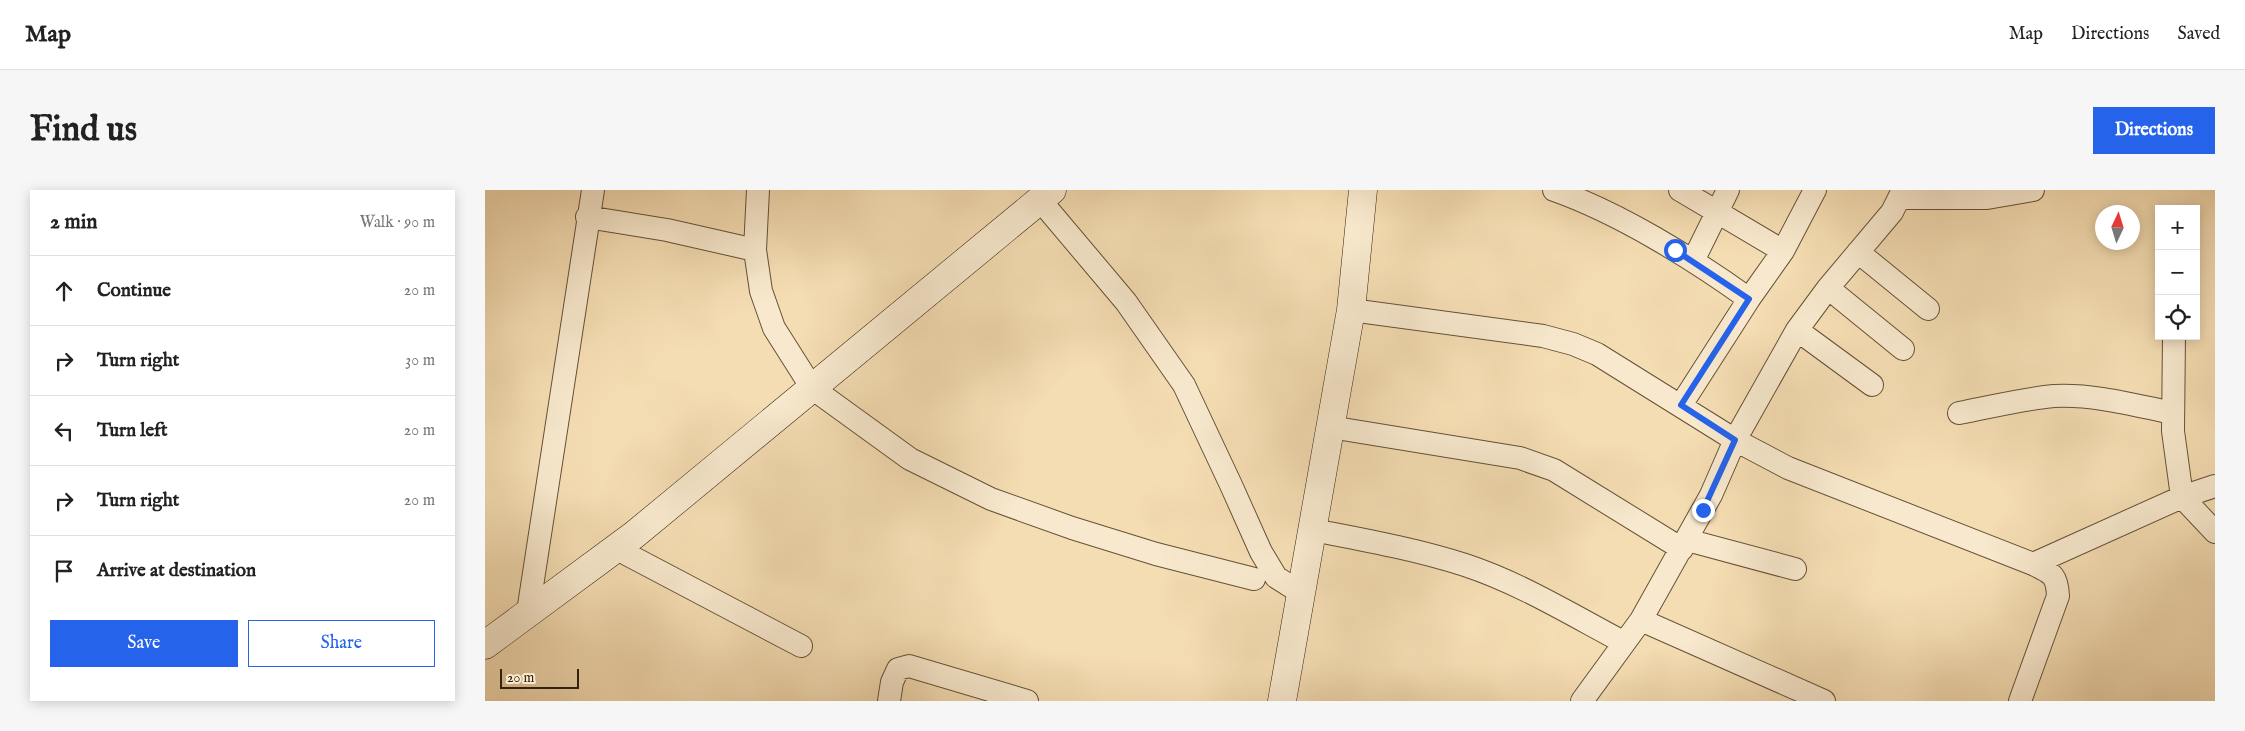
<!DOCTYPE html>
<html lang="en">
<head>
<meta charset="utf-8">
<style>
	:root { --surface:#fff; --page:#f6f6f6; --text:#222; --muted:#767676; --line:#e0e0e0; --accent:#2563eb }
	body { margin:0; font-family:"IM FELL English",serif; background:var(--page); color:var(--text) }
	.controls { position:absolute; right:15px; top:15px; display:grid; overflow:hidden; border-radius:0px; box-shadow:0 2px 12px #0003 }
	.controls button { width:45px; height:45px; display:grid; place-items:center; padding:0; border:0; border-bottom:1px solid var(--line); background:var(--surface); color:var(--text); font:25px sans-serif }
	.compass { position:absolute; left:1610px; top:15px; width:45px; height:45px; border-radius:50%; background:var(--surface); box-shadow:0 2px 12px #0003; rotate:4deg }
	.scale { position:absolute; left:15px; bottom:12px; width:79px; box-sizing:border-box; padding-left:5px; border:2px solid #35220c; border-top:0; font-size:14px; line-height:18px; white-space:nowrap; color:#35220c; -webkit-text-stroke:4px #f8e9ce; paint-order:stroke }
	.stop { position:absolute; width:15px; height:15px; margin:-11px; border:4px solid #2563eb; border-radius:50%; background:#fff }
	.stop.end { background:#2563eb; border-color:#fff; box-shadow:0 1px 5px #0008 }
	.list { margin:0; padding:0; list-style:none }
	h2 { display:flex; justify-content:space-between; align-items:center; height:65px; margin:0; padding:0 20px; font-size:21px }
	h2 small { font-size:16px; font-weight:400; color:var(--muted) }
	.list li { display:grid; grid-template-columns:32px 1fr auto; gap:15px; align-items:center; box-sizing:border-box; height:70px; padding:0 20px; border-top:1px solid var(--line) }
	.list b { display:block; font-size:19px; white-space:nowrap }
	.list em { font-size:16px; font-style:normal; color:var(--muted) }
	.actions { display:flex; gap:10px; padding:15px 20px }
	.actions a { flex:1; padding:11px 0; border:1px solid var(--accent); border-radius:0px; text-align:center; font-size:18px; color:var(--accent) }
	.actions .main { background:var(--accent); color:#fff }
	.icon { flex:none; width:28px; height:28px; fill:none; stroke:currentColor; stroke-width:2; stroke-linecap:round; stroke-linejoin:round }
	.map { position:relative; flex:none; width:1730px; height:511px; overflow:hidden; border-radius:0px }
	header { display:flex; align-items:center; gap:30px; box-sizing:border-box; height:70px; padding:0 25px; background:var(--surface); border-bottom:1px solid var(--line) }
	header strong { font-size:24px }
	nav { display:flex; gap:28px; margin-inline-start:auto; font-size:18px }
	.intro { display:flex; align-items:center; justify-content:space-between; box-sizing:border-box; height:120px; padding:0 30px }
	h1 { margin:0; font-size:35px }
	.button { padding:12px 22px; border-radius:0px; background:var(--accent); color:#fff; font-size:18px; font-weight:700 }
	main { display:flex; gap:30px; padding:0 30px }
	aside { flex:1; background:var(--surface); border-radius:0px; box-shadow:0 2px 12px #0003 }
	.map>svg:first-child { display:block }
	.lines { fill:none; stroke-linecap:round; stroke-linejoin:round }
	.street-casing { stroke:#655136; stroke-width:24 }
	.secondary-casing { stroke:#35220c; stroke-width:29 }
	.street { stroke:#f8e9ce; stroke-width:22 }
	.secondary { stroke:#f8e9ce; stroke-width:28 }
	.route { stroke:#2563eb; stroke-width:6 }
</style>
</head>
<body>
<header>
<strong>Map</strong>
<nav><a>Map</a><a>Directions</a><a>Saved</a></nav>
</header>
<div class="intro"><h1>Find us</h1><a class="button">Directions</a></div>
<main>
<aside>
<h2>2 min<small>Walk · 90 m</small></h2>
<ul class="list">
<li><svg class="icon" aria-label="ahead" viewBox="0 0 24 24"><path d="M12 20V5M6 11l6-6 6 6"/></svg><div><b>Continue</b></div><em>20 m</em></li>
<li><svg class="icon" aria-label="right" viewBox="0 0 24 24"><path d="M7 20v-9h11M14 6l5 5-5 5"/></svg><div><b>Turn right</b></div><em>30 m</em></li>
<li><svg class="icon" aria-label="left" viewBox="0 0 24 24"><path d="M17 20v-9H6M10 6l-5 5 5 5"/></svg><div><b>Turn left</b></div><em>20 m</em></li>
<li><svg class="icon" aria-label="right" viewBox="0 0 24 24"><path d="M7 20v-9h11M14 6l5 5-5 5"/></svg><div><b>Turn right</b></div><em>20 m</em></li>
<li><svg class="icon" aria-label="arrive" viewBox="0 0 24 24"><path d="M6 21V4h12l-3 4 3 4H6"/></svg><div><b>Arrive at destination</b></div></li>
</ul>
<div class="actions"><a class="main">Save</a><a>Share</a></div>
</aside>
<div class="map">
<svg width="1730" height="511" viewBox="0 0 1730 511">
	<rect width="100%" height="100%" fill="#f5ddb3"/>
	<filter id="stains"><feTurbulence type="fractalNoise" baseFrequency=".004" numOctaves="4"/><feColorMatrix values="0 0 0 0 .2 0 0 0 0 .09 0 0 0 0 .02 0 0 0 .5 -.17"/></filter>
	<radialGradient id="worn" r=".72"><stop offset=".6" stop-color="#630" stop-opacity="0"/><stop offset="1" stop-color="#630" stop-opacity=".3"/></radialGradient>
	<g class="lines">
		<defs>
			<path id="street" d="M273 0 270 60 276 101 289 138 327 198 425 269 506 309 587 338 671 364 769 389
				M1069 0C1134 23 1207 68 1264 109
				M1195 0 1298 61
				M1415 8H1502L1548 0
				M555 10 641 112 699 195 746 295 776 362 791 387 816 403
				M102 27 182 40 270 60
				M1373 62 1443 119
				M1208 71 1243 0
				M1343 98 1418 159
				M866 120 1058 146 1088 154 1112 164 1250 250 1303 278 1548 374 1697 307 1730 296
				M1312 140 1387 195
				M1689 146 1688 241 1697 307 1730 342
				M1196 215 1264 109 1298 61 1330 0
				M1474 223C1506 217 1537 209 1569 206 1609 204 1649 215 1688 223
				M845 237 1035 268 1069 280 1197 359
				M828 340C879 350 930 359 980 375 1035 393 1087 425 1138 452
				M1202 350 1310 379
				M130 358 316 456
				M43 422 108 0
				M1156 430 1339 511
				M404 511 407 492 413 479 424 476 542 511
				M1097 511 1156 430 1226 305 1250 250 1312 140 1343 98 1407 22 1418 0
				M1535 511 1573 406C1572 384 1566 383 1548 374"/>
			<path id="secondary" d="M0 455 149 345 567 0
				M797 511 866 120 878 0"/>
		</defs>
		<use href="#street" class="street-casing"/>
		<use href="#secondary" class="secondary-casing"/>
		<use href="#street" class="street"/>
		<use href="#secondary" class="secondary"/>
	</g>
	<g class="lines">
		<path class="route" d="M1190 60 1264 109 1196 215 1250 250 1218 320"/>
	</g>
	<rect width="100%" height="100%" filter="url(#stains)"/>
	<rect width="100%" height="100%" fill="url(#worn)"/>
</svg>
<div class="controls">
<button>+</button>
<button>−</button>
<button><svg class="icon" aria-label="locate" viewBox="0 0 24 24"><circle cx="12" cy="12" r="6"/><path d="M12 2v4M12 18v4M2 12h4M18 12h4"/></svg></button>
</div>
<svg class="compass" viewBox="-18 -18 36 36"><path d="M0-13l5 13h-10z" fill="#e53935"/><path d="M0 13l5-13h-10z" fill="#767676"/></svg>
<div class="scale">20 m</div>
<div class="stop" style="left:1190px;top:60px"></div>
<div class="stop end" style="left:1218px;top:320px"></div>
</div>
</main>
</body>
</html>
